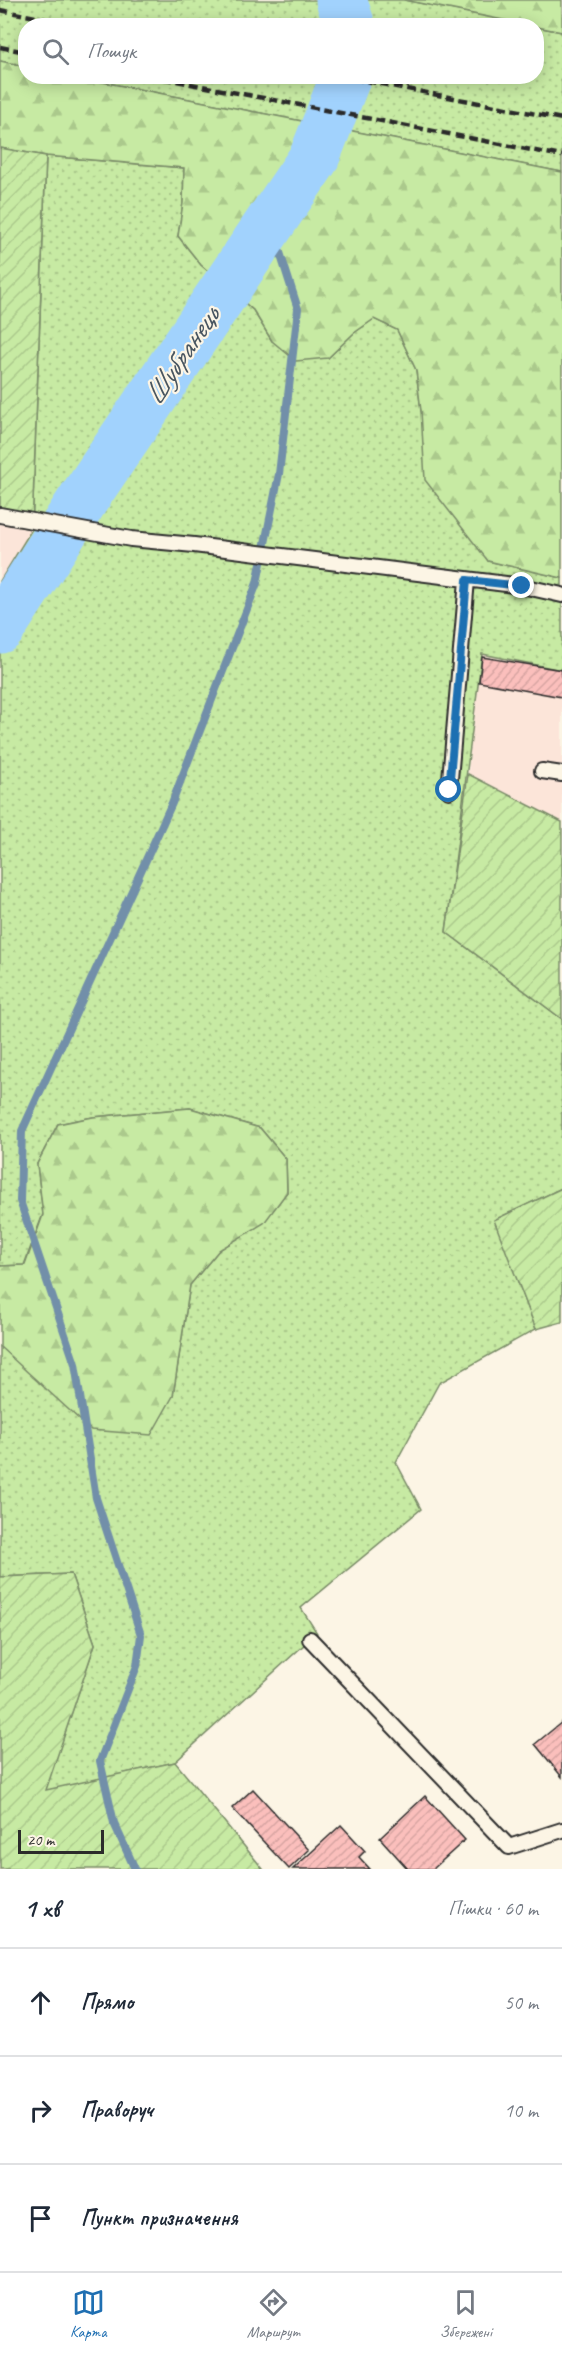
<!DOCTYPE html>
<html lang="uk">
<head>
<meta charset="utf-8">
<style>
	:root { --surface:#fff; --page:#f2f2f3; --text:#1f2937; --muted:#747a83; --line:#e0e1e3; --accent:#1f6fb2 }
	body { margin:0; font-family:Caveat,sans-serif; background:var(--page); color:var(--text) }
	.scale { position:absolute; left:18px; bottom:15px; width:86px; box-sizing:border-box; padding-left:6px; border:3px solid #2b2b2b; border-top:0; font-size:16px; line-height:21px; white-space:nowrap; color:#2b2b2b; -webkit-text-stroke:4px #fcf5e5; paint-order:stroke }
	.stop { position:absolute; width:18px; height:18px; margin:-14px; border:4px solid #1f6fb2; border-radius:50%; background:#fff }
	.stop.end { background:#1f6fb2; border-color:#fff; box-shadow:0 2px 6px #0008 }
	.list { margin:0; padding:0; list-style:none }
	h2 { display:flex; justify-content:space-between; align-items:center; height:78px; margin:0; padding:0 24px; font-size:26px }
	h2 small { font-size:20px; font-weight:400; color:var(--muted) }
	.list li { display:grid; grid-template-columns:39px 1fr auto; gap:18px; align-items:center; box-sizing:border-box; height:108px; padding:0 24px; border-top:2px solid var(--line) }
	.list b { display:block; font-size:22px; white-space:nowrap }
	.list em { font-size:20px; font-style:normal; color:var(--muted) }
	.icon { flex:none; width:33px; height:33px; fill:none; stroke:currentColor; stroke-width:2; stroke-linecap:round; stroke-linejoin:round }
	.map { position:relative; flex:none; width:562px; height:1869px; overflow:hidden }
	.search { position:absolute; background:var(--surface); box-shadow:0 3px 15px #0003; left:18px; right:18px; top:18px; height:66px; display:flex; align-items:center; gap:15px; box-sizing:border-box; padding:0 21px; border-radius:24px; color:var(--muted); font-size:22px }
	.sheet { height:402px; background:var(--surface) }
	nav { display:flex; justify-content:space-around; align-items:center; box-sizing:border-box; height:84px; border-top:2px solid var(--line); background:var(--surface); font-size:16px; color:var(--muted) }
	nav a { display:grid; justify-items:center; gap:3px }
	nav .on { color:var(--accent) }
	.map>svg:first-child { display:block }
	.built { fill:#fce5d9 }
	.grass { fill:url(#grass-dots); stroke:#798a67; stroke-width:1.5 }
	.forest { fill:url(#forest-firs); stroke:#798a67; stroke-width:1.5 }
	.garden { fill:url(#garden-furrows); stroke:#798a67; stroke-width:1.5 }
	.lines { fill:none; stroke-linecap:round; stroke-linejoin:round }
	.stream { stroke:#728fa9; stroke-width:8 }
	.river { stroke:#a1d2fd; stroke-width:51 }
	.building { fill:url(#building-hatch); stroke:#2b2b2b; stroke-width:1.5 }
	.service-casing { stroke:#2b2b2b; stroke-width:18 }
	.service { stroke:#fcf5e5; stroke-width:14 }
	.rail { stroke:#2b2b2b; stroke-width:4.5; stroke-dasharray:9 4.5; stroke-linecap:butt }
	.route { stroke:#1f6fb2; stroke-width:8 }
	.labels { text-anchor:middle; stroke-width:4.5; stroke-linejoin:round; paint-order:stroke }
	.water-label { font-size:30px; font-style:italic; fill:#485560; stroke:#fcf5e5 }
</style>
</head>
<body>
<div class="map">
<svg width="562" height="1869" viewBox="0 0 562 1869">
	<defs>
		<pattern id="grass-dots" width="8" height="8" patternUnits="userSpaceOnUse" patternTransform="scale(1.5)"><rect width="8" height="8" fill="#c7eaa3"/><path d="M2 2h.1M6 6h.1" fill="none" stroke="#abc98c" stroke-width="1.8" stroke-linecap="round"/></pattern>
		<pattern id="forest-firs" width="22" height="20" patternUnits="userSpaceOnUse" patternTransform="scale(1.5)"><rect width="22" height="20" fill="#c7eaa3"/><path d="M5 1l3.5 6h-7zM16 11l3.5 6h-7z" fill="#abc98c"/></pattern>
		<pattern id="garden-furrows" width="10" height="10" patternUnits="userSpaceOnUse" patternTransform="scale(1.5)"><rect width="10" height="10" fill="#c7eaa3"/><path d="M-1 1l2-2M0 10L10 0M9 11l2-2" fill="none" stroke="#abc98c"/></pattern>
		<pattern id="building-hatch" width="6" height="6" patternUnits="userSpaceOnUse" patternTransform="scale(1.5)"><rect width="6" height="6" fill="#fbbfbc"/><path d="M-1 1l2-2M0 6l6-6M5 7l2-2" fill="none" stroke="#d7a4a2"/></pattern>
	</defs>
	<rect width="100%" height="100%" fill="#fcf5e5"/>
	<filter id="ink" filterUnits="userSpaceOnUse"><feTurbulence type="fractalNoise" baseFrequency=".0167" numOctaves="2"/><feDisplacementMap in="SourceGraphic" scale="12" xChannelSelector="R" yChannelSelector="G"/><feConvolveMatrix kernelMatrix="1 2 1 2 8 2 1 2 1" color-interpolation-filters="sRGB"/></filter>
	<g filter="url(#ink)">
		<path class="built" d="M0 523 32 529 0 581Z
			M482 654 562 670V822L468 774 474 704Z"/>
		<path class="grass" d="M0 0H404L531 25 26 26 25 66 0 61Z
			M537 27 562 32V172L77 77 536 76Z
			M46 156 184 168 183 203 178 236 201 265 253 310 272 341 328 358 354 333 374 319 397 330 416 370 421 411 488 561 562 578V670L482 654 446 932 562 1019V1188L495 1220 536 1329 439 1383 396 1462 421 1509 301 1608 317 1633 175 1762 45 1791 95 1644 71 1574 0 1577V1347L173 1396 190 1285 219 1250 264 1222 287 1192 286 1159 260 1128 190 1108 93 1117 58 1124 37 1164 43 1214 24 1265 0 1266V581L32 529Z"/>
		<path class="forest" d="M404 0H562V32Z
			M0 61 25 66 26 76 77 77 562 172V578L488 561 425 480 421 411 416 370 397 330 374 319 354 333 328 358 296 361 272 341 253 310 201 265 178 236 183 203 184 168 46 156 0 148Z
			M48 535 65 541 0 647V610Z
			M190 1108 260 1128 286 1159 287 1192 264 1223 219 1250 190 1285 173 1396 151 1435 91 1430 0 1347V1266L25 1265 43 1215 37 1164 58 1124 93 1117Z"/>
		<path class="garden" d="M0 148 46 156 32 529 0 523Z
			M468 774 562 822V1019L446 932Z
			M562 1188V1322L536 1329 494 1220Z
			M71 1574 95 1644 46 1790 175 1762 263 1869H0V1577Z"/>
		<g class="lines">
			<path class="stream" d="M135 1869 114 1823 100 1761 137 1666 141 1635 96 1498 75 1364 20 1201 22 1131 172 803 257 583 279 474 298 309 270 221"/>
			<path class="river" d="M341 0 350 26
				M0 628 86 495 314 158 346 76"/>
		</g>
		<path class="building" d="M482 657 562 670V697L479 682Z
			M562 1722V1777L535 1744Z
			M253 1789 309 1850 289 1869 232 1808Z
			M425 1796 465 1840 433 1869H408L380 1838Z
			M341 1825 365 1851 359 1857 370 1869H293Z"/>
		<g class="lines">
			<defs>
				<path id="service" d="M0 515 131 539 194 545 522 586 562 595
					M542 771 562 774
					M449 791 467 580
					M310 1639 509 1847 562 1830"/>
			</defs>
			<use href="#service" class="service-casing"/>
			<use href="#service" class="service"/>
			<path class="rail" d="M0 10 81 26
				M0 47 26 52
				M150 76 562 156
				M340 76 562 119"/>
		</g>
	</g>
	<g class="lines" filter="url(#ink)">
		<path class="route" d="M449 790 467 580 522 586"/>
	</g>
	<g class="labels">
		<g class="water-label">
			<text transform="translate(181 356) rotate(-56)" y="10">Шубранець</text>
		</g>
	</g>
</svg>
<div class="scale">20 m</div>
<div class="stop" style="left:449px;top:790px"></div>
<div class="stop end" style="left:522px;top:586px"></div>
<div class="search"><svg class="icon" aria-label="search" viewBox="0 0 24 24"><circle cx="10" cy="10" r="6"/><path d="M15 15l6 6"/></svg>Пошук</div>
</div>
<section class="sheet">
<h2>1 хв<small>Пішки · 60 m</small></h2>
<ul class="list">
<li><svg class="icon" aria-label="ahead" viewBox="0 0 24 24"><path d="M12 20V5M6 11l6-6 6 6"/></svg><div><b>Прямо</b></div><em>50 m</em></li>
<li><svg class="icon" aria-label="right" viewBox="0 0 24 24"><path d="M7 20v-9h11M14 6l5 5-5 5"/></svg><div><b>Праворуч</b></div><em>10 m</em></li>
<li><svg class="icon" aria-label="arrive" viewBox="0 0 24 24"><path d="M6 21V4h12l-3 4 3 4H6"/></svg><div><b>Пункт призначення</b></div></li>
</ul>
</section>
<nav>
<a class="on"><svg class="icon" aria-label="map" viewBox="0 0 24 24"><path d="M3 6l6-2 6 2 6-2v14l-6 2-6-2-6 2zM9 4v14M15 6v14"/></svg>Карта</a>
<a><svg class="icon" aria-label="directions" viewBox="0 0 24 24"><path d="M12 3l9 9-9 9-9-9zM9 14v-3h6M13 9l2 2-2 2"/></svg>Маршрут</a>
<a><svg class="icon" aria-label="saved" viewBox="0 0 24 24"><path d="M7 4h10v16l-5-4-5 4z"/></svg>Збережені</a>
</nav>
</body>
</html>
